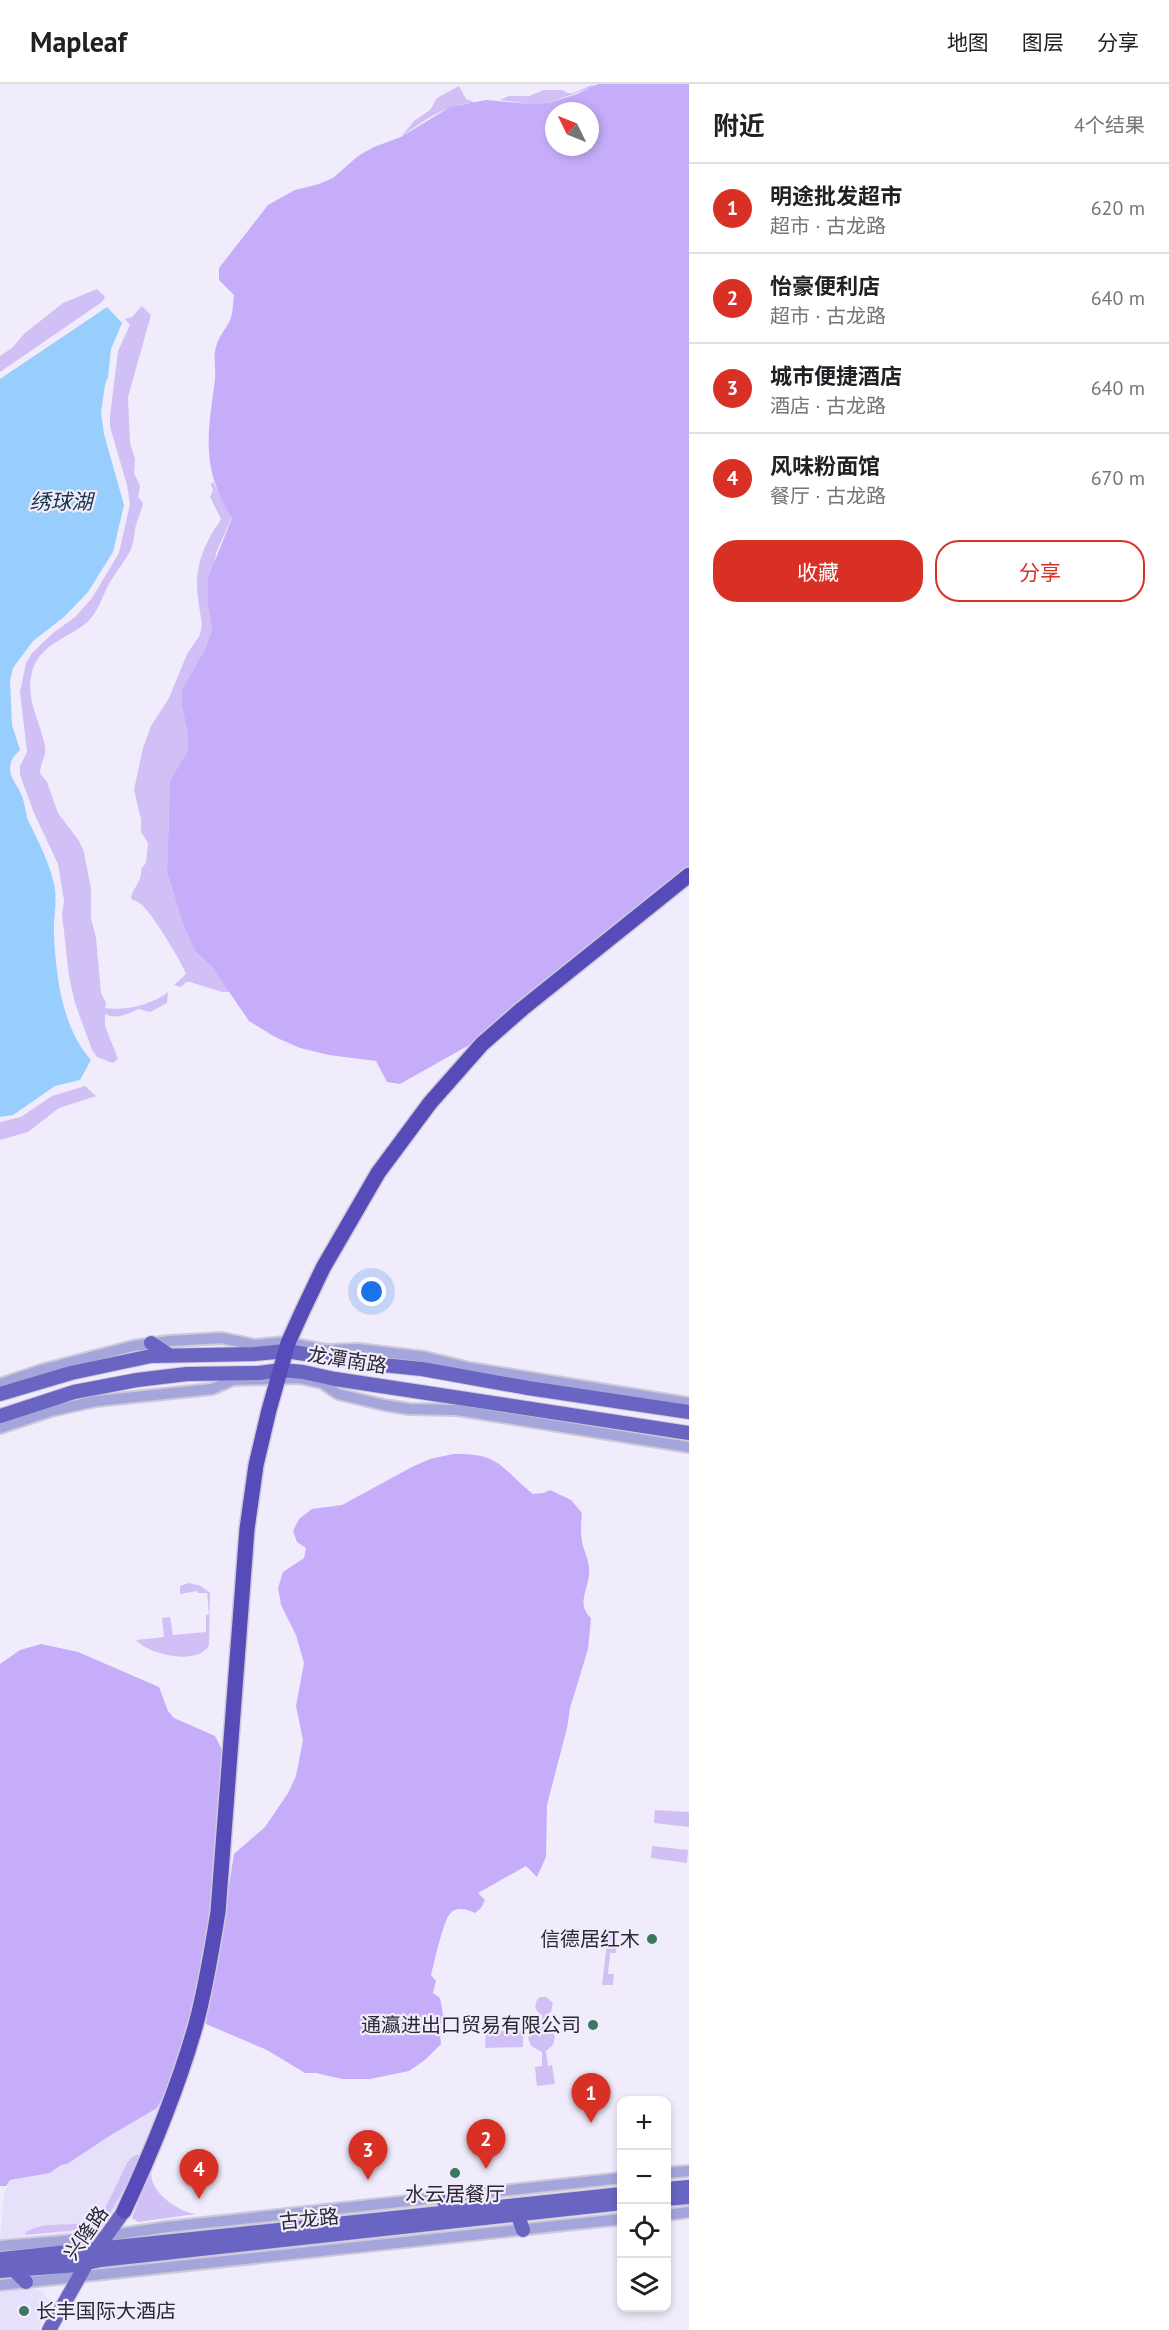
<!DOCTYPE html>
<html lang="zh">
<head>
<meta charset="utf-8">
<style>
	:root { --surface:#fff; --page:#f2f2f2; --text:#202124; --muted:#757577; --line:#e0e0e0; --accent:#d93025 }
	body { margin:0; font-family:"PT Sans","Noto Sans SC",sans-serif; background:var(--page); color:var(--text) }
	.controls { position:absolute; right:18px; bottom:18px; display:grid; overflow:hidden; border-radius:12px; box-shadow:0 3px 9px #0003 }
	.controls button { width:54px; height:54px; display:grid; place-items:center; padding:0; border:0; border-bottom:2px solid var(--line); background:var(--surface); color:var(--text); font:30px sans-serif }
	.compass { position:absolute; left:545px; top:18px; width:54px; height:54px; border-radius:50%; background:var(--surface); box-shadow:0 3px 9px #0003; rotate:313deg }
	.you { position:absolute; left:372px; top:1208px; width:21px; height:21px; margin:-15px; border:4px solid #fff; border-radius:50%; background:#1a73e8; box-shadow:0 0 0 9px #1a73e833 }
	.badge { display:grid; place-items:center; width:39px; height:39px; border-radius:50%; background:var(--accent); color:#fff; font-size:20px; font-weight:700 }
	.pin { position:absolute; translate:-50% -50px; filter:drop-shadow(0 2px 3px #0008) }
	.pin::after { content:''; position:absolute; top:32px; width:21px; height:18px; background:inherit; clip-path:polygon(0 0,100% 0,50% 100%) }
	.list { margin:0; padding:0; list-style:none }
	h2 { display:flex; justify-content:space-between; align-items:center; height:78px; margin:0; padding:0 24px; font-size:26px }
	h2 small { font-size:20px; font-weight:400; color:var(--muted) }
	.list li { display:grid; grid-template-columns:39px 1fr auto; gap:18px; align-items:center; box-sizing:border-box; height:90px; padding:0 24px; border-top:2px solid var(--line) }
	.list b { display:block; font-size:22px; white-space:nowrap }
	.list p { margin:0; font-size:20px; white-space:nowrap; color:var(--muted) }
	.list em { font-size:20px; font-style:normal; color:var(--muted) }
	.actions { display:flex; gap:12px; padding:18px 24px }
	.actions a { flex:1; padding:14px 0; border:2px solid var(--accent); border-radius:24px; text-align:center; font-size:21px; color:var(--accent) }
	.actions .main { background:var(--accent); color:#fff }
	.icon { flex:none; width:33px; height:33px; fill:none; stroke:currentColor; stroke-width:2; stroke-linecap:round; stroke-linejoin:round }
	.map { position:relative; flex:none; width:689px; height:2246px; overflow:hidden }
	header { display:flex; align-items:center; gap:36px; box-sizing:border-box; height:84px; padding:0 30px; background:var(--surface); border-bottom:2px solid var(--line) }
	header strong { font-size:28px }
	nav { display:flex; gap:33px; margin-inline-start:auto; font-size:21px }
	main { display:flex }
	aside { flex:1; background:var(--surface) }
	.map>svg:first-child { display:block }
	.built { fill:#e7e0fb }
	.green { fill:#d0c0f5 }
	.forest { fill:#c5adf9; fill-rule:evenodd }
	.water { fill:#98cefd }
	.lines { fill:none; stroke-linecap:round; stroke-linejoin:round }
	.minor-casing { stroke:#cdc9d8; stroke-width:14 }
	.major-casing { stroke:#cdc9d8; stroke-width:16 }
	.highway-casing { stroke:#cdc9d8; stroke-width:18 }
	.minor { stroke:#a4a5da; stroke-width:10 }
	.major { stroke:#6a64c3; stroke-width:14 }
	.highway { stroke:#574ab9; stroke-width:15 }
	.poi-dot { fill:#3b7761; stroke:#f0ecfc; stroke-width:2 }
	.labels { text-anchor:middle; stroke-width:4.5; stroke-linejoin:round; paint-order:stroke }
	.street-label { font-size:20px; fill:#2c2934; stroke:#f0ecfc }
	.poi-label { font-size:20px; fill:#2c2934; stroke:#f0ecfc; text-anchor:end }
	.water-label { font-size:21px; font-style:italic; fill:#15334a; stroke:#f0ecfc }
</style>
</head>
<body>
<header>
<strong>Mapleaf</strong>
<nav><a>地图</a><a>图层</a><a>分享</a></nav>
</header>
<main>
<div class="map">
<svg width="689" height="2246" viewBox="0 0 689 2246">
	<rect width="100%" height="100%" fill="#f0ecfc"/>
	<path class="built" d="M162 2018 134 2093 103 2145 0 2154 4 2110 10 2096 50 2089 61 2081 67 2080 111 2051 157 2024Z
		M30 2204 41 2207 49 2216 48 2225 38 2246H0V2209Z"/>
	<path class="green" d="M592 1 595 2 549 19 531 20 500 16 509 12H529L544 6H562L568 9H573Z
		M459 2 466 15 476 19C447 19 423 37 401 53L414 37 430 26 437 14Z
		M97 205 105 213 102 218 0 288V272L12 264 25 249 63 219Z
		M142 222 151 231 128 313 130 359 135 375 134 389 140 402 138 413 143 419C141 428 137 436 135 445 134 453 134 459 130 467 124 479 114 490 108 502 101 515 97 531 85 540 66 555 39 561 32 588 25 615 40 637 45 662 47 672 40 679 40 689L47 698 58 729 79 757 84 768 91 805V834L96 854 101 909 106 919 105 924C125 927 152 921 168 908L167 919 150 928 139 925C126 930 118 936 105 930V942L118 975 113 979 97 973 92 966 75 919 69 892 62 830 64 817 58 780 34 729 20 691V682L27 668 20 608 26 579 32 569 53 549 75 533 92 514 119 469 130 420 127 401 110 343V332L118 267 130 241 125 235 132 233Z
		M213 398 232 433 216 469 208 521 212 546 204 567 182 607V624L187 646 188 666 170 698 167 786 195 867 212 883 230 908H222L190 898H186L181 903 174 901 186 890C182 878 152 830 143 822 140 818 135 817 131 815 132 803 143 798 141 785L146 779 148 759 141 748V735L134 706 143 664 151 642 169 614 187 570 200 551 202 540C196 504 192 486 211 451 214 445 218 441 221 435L210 413 213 406 211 400Z
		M85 1002 96 1012 59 1024 28 1048 0 1056V1038L21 1033 52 1012Z
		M189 1499 201 1502 210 1509 209 1561C199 1582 149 1571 136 1556L164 1553 162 1534 170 1533 173 1551 206 1548V1531L209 1530 207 1509H198L197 1507 180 1510V1502Z
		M655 1726 689 1728V1743L654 1739Z
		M652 1762 688 1766 687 1779 651 1774Z
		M608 1851 616 1854V1869H610L608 1890H614L613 1901H602Z
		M540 1913H546L553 1919 551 1928 545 1931 547 1942 555 1952 553 1961 546 1967 548 1982 552 1981 555 2000 537 2002 535 1983 542 1982V1968L531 1962 528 1954 531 1946 543 1941 542 1931C534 1927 533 1919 540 1913Z
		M486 1947H523V1963L485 1964Z
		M136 2071H140L132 2091 104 2140 96 2144 25 2151 26 2148C49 2133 84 2149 103 2129L127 2079 131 2074Z
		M153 2077C152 2084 150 2089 152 2096 157 2113 180 2128 196 2130L138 2138 132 2134Z"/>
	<path class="forest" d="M598 0H689V782L507 927 471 960 400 1000 387 998 376 977 329 971 300 964 275 953 249 937 212 883 195 867 183 839 167 787 170 697 188 666 187 646 182 624V606L204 567 212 546 208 521V494L232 434C200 384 208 350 215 295 216 285 213 272 216 263 219 251 227 244 231 234 233 227 233 218 234 211L219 196V184L268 121 295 106 319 100 333 94 358 72 374 63 401 53 450 23 486 16 531 20 549 19 577 10ZM554 27H590V63H554Z
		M453 1370C501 1369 499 1383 533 1410L544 1409 550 1406 571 1416 582 1429C581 1440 580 1451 583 1462 586 1472 590 1479 589 1490 588 1507 576 1520 591 1534L588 1565 570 1624 567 1644 547 1721 546 1773 537 1793 526 1782 478 1809 485 1816 481 1824 475 1829C467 1825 455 1822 449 1831 443 1839 434 1879 431 1891L436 1897 433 1909 440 1914 444 1936 439 1941 441 1960 425 1976 409 1987 370 1995H342L316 1989H305L267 1966 206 1940 209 1911 215 1891 234 1770 265 1743 288 1709 296 1692 303 1656 296 1622 304 1579 296 1551 281 1521 278 1504 283 1488 304 1474 306 1464 297 1458 293 1447 299 1435 312 1425 342 1421 412 1383 430 1375Z
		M41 1560 78 1568 159 1603 168 1627 174 1634 215 1652 225 1672 219 1706 212 1827 191 1930 170 2000 157 2024 111 2051 67 2080 61 2081 50 2089 10 2096 6 2102H0V1580L20 1566Z"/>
	<path class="water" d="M107 223 122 239 111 265 108 293 105 301 101 329 104 350 124 421 113 468 88 508 64 533 33 557 13 584 10 596 12 641 20 666C14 672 10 676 10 685 10 694 18 702 21 710 25 718 25 728 28 736 38 757 49 777 54 800 58 817 53 834 54 851 56 892 62 944 91 976L80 996 55 1002 13 1031 0 1033V295Z"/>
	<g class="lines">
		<defs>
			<path id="minor" d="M0 1300 41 1286 133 1262 169 1257 222 1254 255 1261 284 1258 326 1266 358 1265 425 1273 470 1284 689 1319
				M0 1344 51 1327 96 1317 212 1305 233 1296 300 1294 322 1299 338 1310 384 1321 409 1325 457 1326 689 1363
				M666 2089 689 2087
				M666 2131 689 2128
				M0 2162 86 2155 167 2143 622 2094
				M0 2201 622 2135"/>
			<path id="major" d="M151 1259 169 1271
				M0 1310 71 1289 151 1272 254 1270 286 1267 364 1279 422 1285 528 1304 689 1328
				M0 1332 74 1308 137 1296 187 1290 259 1289 281 1286 303 1288 335 1295 689 1349
				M666 2105 689 2103
				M442 2114 452 2129
				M666 2115 689 2113
				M518 2132 523 2146
				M0 2175 622 2110
				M14 2186 26 2198
				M0 2187 78 2181 101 2176 622 2119
				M49 2246 87 2179 124 2127"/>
			<path id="highway" d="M124 2127C152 2067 178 2004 196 1940 206 1903 212 1865 218 1828L247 1445 256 1381 269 1326 288 1259 302 1228 323 1184 378 1089 430 1019 482 960 522 925 689 791"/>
		</defs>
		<use href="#minor" class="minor-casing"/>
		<use href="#major" class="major-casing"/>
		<use href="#highway" class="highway-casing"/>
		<use href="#minor" class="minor"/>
		<use href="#major" class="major"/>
		<use href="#highway" class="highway"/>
	</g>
	<g class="poi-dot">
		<circle cx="652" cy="1855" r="6"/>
		<circle cx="593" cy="1941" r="6"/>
		<circle cx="455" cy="2089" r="6"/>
		<circle cx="24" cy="2227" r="6"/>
	</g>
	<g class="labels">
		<g class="street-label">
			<text transform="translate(347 1276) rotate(9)" y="7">龙潭南路</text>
			<text transform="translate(309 2135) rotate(-6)" y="7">古龙路</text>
			<text transform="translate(86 2149) rotate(-55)" y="7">兴隆路</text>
		</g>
		<g class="poi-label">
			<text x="640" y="1862">信德居红木</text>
			<text x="581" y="1948">通瀛进出口贸易有限公司</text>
			<text x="455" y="2117" text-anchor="middle">水云居餐厅</text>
			<text x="36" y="2234" text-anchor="start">长丰国际大酒店</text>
		</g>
		<g class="water-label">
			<text x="61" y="425">绣球湖</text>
		</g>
	</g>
</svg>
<div class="controls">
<button>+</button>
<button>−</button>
<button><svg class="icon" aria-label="locate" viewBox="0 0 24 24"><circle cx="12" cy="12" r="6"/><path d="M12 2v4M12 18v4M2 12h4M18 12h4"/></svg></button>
<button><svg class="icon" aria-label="layers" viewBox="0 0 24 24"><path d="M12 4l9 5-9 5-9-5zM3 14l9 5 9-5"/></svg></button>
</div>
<svg class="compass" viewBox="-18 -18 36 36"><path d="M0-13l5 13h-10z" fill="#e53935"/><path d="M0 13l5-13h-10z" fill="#757577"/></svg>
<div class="you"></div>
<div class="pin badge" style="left:591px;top:2039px">1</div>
<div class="pin badge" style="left:486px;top:2085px">2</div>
<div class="pin badge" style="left:368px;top:2096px">3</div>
<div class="pin badge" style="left:199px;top:2115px">4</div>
</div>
<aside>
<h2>附近<small>4个结果</small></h2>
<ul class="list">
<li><span class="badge">1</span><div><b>明途批发超市</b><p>超市 · 古龙路</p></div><em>620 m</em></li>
<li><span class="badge">2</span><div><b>怡豪便利店</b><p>超市 · 古龙路</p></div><em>640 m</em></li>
<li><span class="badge">3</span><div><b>城市便捷酒店</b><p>酒店 · 古龙路</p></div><em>640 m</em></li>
<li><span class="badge">4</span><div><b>风味粉面馆</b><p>餐厅 · 古龙路</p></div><em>670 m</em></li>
</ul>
<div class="actions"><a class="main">收藏</a><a>分享</a></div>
</aside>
</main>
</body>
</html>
